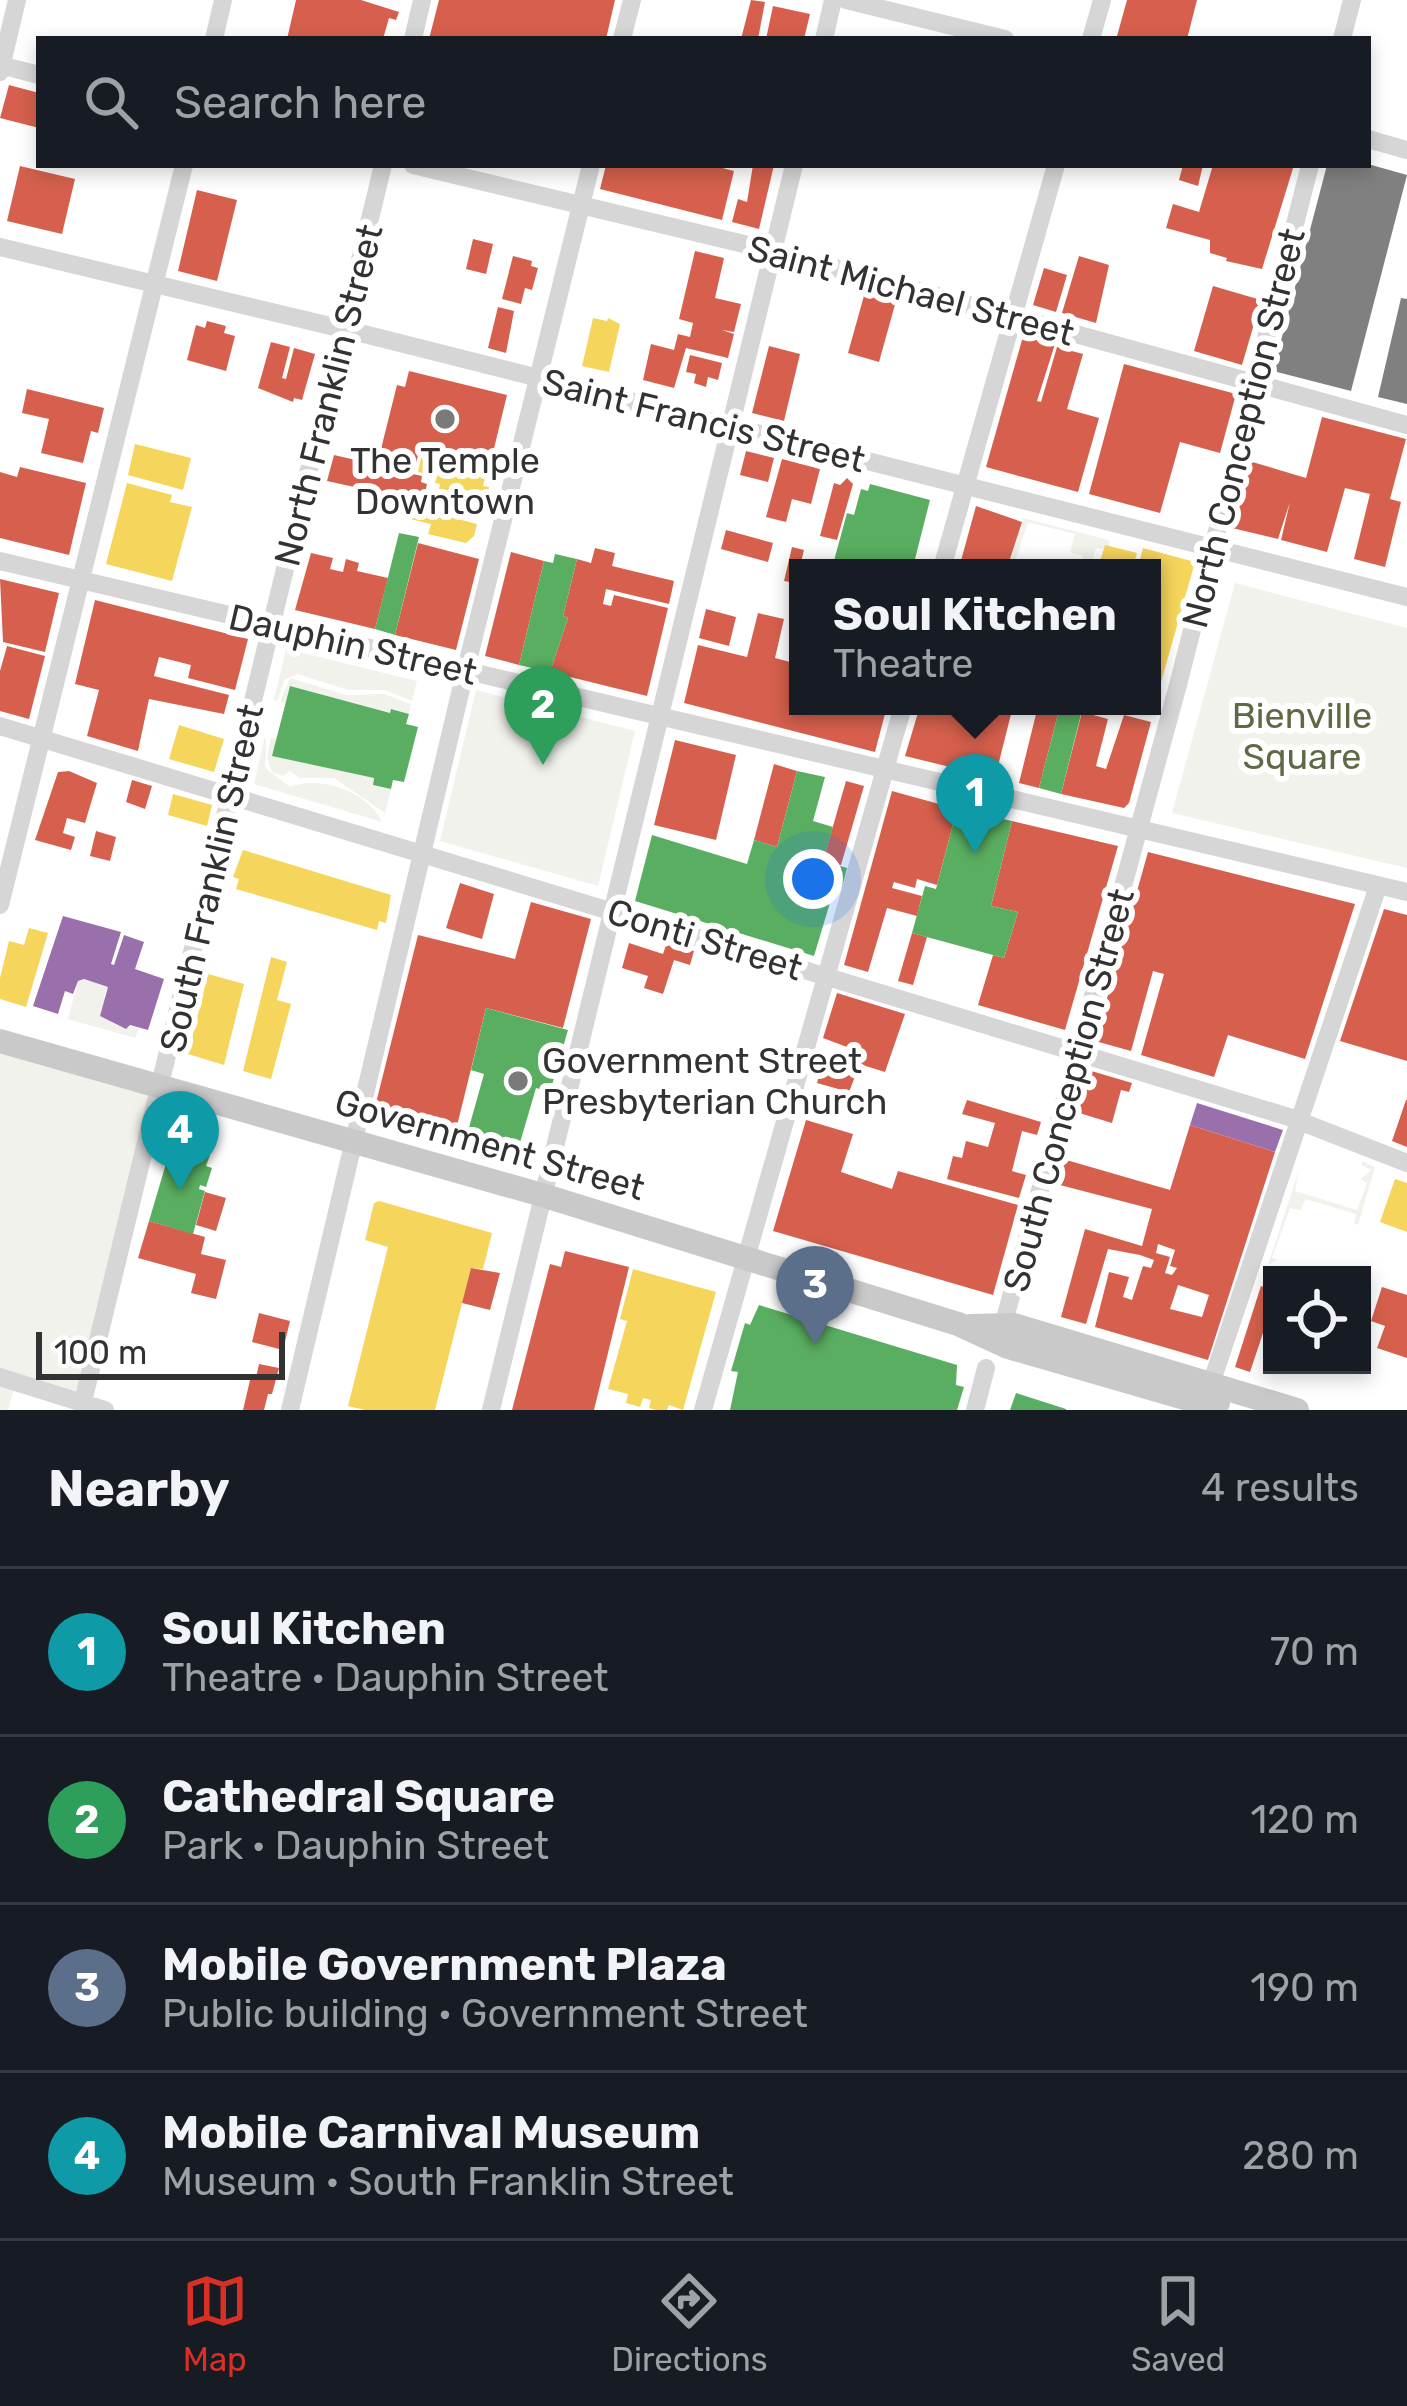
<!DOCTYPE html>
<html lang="en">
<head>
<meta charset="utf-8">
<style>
	:root { --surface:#171b24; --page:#20242c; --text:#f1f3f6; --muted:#9ea1a6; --line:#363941; --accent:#d93025 }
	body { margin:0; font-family:Rubik,sans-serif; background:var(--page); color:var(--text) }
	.controls { position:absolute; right:36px; bottom:36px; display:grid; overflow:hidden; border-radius:0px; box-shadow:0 6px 18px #0003 }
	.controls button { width:108px; height:108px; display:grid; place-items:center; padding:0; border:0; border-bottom:3px solid var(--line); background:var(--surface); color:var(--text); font:60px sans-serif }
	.scale { position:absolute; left:36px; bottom:30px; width:249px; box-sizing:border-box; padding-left:12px; border:6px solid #323232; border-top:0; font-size:33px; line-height:42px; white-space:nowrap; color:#323232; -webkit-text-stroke:9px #fff; paint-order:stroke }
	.you { position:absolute; left:813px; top:879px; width:42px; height:42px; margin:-30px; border:9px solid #fff; border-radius:50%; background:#1a73e8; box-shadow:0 0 0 18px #1a73e833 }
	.badge { display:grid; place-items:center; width:78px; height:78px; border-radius:50%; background:var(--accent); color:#fff; font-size:39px; font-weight:700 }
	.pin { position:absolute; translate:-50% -99px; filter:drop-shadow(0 3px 6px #0008) }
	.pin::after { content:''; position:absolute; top:63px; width:42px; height:36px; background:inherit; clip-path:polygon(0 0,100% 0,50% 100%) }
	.popup { position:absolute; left:789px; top:559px; width:372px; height:156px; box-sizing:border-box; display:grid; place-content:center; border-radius:0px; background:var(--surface); filter:drop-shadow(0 3px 9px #0005); font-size:39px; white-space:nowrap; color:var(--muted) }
	.popup b { font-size:45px; color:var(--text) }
	.popup::after { content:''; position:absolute; left:50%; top:100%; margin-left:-24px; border:24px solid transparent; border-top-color:var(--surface) }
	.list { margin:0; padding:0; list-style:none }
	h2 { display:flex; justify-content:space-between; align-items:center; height:156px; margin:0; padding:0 48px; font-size:51px }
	h2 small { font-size:39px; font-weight:400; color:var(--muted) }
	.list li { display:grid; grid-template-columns:78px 1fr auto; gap:36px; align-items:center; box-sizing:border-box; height:168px; padding:0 48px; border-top:3px solid var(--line) }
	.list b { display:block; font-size:45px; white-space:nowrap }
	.list p { margin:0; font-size:39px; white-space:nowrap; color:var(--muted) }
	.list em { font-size:39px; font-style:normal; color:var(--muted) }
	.icon { flex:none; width:66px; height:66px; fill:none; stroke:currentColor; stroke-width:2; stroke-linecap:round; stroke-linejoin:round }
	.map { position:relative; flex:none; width:1407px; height:1410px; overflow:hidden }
	.search { position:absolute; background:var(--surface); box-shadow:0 6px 18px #0003; left:36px; right:36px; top:36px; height:132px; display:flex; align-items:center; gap:30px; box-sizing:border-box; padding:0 42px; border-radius:0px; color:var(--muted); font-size:45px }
	.sheet { height:828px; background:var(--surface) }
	nav { display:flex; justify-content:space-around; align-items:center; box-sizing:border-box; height:168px; border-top:3px solid var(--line); background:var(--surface); font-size:33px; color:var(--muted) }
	nav a { display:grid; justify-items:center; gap:6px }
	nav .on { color:var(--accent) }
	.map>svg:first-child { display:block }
	.green { fill:#f1f2ec }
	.homes { fill:#f6d55c }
	.shops { fill:#d6604d; fill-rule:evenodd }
	.offices { fill:#9970ab }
	.public { fill:#5aae61 }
	.building { fill:#808080 }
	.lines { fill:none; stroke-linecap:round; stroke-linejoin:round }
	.minor { stroke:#d6d6d6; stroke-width:18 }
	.major { stroke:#c9c9c9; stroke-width:24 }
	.poi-dot { fill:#7a7a7a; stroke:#fff; stroke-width:4.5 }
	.labels { text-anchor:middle; stroke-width:12; stroke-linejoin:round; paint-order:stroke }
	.street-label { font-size:36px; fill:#323232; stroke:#fff }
	.poi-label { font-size:36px; fill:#323232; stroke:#fff }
	.park-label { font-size:36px; fill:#5f6944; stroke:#fff }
</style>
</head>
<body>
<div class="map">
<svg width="1407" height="1410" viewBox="0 0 1407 1410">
	<rect width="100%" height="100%" fill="#fff"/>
	<path class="green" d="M1023 518 1109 540 1110 551 1096 548 1091 566 1095 568H1080L1083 556 1070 552 1075 534 1028 522 1013 568H1007Z
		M1235 583 1407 628V868L1172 813Z
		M286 649 417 681 412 701 385 690H348L298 674 285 679 277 701 274 700Z
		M290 678 346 695 384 694 411 704 409 714 392 709 390 713 290 686 285 704 280 702Z
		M476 690 635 731 598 886 440 841Z
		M265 736C270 778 252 757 290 787 321 775 368 792 382 822L254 784Z
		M271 738 277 739 273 756 374 778 373 785 391 789 385 813 334 778H300L290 771 283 776 272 772 267 758Z
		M84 979 108 987 104 996 113 1025 139 1028 135 1038 68 1019 78 981Z
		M0 1041 161 1085 82 1403 16 1382 8 1410H0Z
		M1362 1161 1375 1167 1358 1225 1354 1223 1356 1214 1305 1199 1301 1210 1290 1208 1272 1258 1277 1260 1268 1265 1299 1170 1295 1191 1357 1210 1367 1183 1361 1179 1371 1170 1362 1166Z"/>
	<path class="homes" d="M593 318 607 321 608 318 620 324 609 372 582 366Z
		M135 444 191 458 183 490 128 475Z
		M421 458 486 474 483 486 489 487 485 506 438 495 440 484 435 483 437 476 418 472Z
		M127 483 172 495 170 502 192 507 172 581 106 564Z
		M415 502 456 512 454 518 477 524 474 536 466 543 428 534 431 524 410 519Z
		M1105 545 1137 553 1133 568H1098Z
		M1143 548 1195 562 1152 714 1128 707 1152 706V568H1138Z
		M179 725 224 739 214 772 169 759Z
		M173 794 212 805 207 826 168 815Z
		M243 850 391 895 386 923 379 921 377 930 236 889 239 879 233 877Z
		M29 928 48 933 26 1007 0 999V978L9 941 24 945Z
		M271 957 287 962 277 1000 291 1004 271 1079 243 1071Z
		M208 974 244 984 224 1065 188 1054Z
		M1395 1179 1407 1183V1232L1380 1222Z
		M379 1201 492 1233 483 1269 471 1268 435 1410H365L348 1406 388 1247 365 1240 374 1203Z
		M633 1269 716 1292 683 1410 669 1405 667 1410H656L649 1408 651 1400 643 1398 640 1407 626 1403 628 1394 608 1389 627 1321 620 1319Z"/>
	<path class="shops" d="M296 0H361L399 12 396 20 389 18 383 39H287Z
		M439 0H615L606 39H429Z
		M751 0 765 2 758 39H741Z
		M1127 0H1197L1187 39 1117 36Z
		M773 6 810 14 804 39H766Z
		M9 85 39 93V128L0 118Z
		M606 165H711L734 171 722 220 600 189Z
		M753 165H774L759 229 732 222 738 199 747 202Z
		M1183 165H1203L1198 186 1179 180Z
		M1213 165H1294L1262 269 1226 261 1227 258 1210 253V240L1166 228 1173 204 1199 212Z
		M20 166 75 179 62 234 7 221Z
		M197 190 237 200 217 281 178 271Z
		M473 239 493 244 486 274 466 269Z
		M695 251 724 258 715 298 741 304 734 332 722 330 734 334 728 358 686 348 674 388 643 380 651 344 674 350 678 334 690 337 693 323 679 319Z
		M513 256 532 261 531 266 538 268 532 290 525 288 521 304 502 299Z
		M1079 256 1109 265 1096 323 1062 313Z
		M1044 268 1067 275 1056 312 1033 305Z
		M1213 286 1261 300 1242 365 1194 351Z
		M865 292 896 301 879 362 848 353Z
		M498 307 514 311 506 353 488 348Z
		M207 321 226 326 224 333 235 336 226 371 187 360 196 325 205 328Z
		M1028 336 1055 344 1037 401 1041 402 1057 347 1083 354 1067 409 1099 418 1078 492 986 467 1022 340Z
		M271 342 290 347 282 378 286 379 294 348 315 354 302 400 294 398 293 402 258 388Z
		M769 346 800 354 784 421 752 413Z
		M690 355 722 363 718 380 708 377 706 387 694 383 696 374 686 372Z
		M1124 364 1236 394 1220 453 1180 442 1160 513 1089 494Z
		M409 371 507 395 490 465 475 461 474 466 419 452 413 474 422 476 421 482 427 484 423 502 327 481 334 455 377 465 397 385 405 387Z
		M27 389 104 408 98 433 91 431 83 463 41 453 49 419 22 413Z
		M1322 417 1406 439 1390 499 1401 502 1385 567 1354 559 1370 494 1345 488 1327 552 1281 540 1290 502 1278 539 1232 528 1249 461 1306 478Z
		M746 451 774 458 768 482 740 475Z
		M782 459 820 469 811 504 792 499 786 522 766 517Z
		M20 467 86 483 69 555 0 538V472L17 477Z
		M847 478 853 484 837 540 820 536 834 483 840 485Z
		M976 506 1022 522 1007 568H959Z
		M726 530 773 543 768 562 721 549Z
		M418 543 479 559 456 650 395 635Z
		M792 547 804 550 796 583 784 581Z
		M595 548 615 553 612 566 674 581 669 604 606 589 603 604 611 606 614 595 668 608 647 696 550 672 568 618 563 616 577 559 591 563Z
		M511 552 544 561 519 665 485 656Z
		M311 553 333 558 330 569 343 572 346 559 359 563 357 571 388 578 375 629 295 610Z
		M0 579 59 593 45 652 3 642Z
		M95 600 248 639 235 690 188 678 191 665 159 657 154 676 229 695 224 714 149 699 138 751 87 736 99 690 75 684Z
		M706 609 736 617 729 646 699 638Z
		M758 613 784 619 775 658 794 663 798 654V706H887L875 752 684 703 698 645 747 657Z
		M7 646 45 656 29 719 0 711V671Z
		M920 706H1013L995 778 905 756Z
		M1038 706H1060L1039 788 1019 783Z
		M1082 712 1108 719 1096 766 1106 769 1124 715 1151 722 1129 803 1124 808 1061 794Z
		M675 740 736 755 716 840 654 825Z
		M774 764 797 771 777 847 754 840Z
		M69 771 97 783 85 823 67 818 63 833 75 837 71 850 35 840 58 772Z
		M132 780 152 786 145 809 126 802Z
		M846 781 864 786 841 865 823 861Z
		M892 791 957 809 937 885 917 879 915 888 894 882 892 888 922 896 917 916 887 908 868 972 844 965Z
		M1012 821 1118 846 1065 1030 978 1005 993 955 1004 958 1018 912 991 906Z
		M96 831 116 837 110 861 90 856Z
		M1148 852 1355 904 1305 1059 1228 1035 1214 1077 1141 1055 1164 974 1153 971 1131 1051 1095 1041Z
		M460 883 494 894 482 939 446 928Z
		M531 902 591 919 563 1028 486 1008 455 1134 374 1111 418 935 515 959Z
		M1384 909 1407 915V1061L1340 1041Z
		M912 933 927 937 913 985 898 981Z
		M667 942 694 951 690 965 674 960 663 994 644 988 648 976 622 968 629 943 663 954Z
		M837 993 905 1014 885 1072 859 1064 863 1053 823 1038Z
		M824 1056 859 1066 849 1092 817 1083Z
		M1088 1070 1132 1083 1129 1092 1121 1090 1112 1123 1076 1112Z
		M967 1100 1041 1122 1037 1135 1022 1131 1012 1171 1026 1175 1019 1198 947 1179 953 1156 962 1158 966 1141 988 1147 995 1123 962 1114Z
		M1406 1100H1407V1147L1392 1141Z
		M806 1120 853 1134 841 1172 892 1189 898 1171 1018 1205 993 1295 773 1231Z
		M1190 1125 1275 1152 1208 1360 1095 1327 1109 1272 1129 1277 1123 1297 1132 1300 1143 1266 1151 1268 1154 1260 1140 1255 1108 1249 1086 1324 1061 1317 1085 1229 1142 1246 1152 1209 1056 1184 1063 1159 1170 1190ZM1158 1244 1175 1250 1170 1266 1177 1268 1172 1275 1165 1273 1170 1257 1156 1253ZM1178 1285 1209 1295 1202 1317 1170 1309Z
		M205 1192 226 1198 216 1231 196 1225Z
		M149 1221 205 1237 201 1254 226 1260 216 1299 191 1293 196 1274 138 1258Z
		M565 1251 629 1267 594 1410H512L550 1264 561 1267Z
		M471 1268 500 1273 490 1310 462 1303Z
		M1261 1286 1272 1290V1306L1250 1372 1235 1367Z
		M1382 1287 1407 1295V1358L1377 1348 1385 1326 1371 1321Z
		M259 1313 290 1321 283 1350 252 1342Z
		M259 1364 279 1368 272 1394H268L264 1410H243L251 1376 256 1378Z"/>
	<path class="offices" d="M63 916 121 932 111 964 114 965 124 935 144 942 135 969 164 979 148 1030 130 1025 126 1029 100 1016 108 987 84 979 78 981 73 994 65 991 58 1014 33 1006Z
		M1197 1103 1283 1130 1275 1152 1190 1125Z"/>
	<path class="public" d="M870 484 930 500 915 559 923 561 922 568H832L847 513 854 515 861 489 868 491Z
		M399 533 419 537 395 635 375 629Z
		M555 554 577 559 563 616 568 618 550 672 519 665 544 561 553 563Z
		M290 686 390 713 391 709 409 714 406 724 418 727 404 782 393 780 391 789 373 785 374 778 272 756Z
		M1060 706H1083L1061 794 1039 788Z
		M797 771 825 777 813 821 833 827 823 861 847 868 842 888 835 886 814 956 635 901 652 835 747 864 754 840 777 847Z
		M957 809 1012 821 991 906 1018 912 1004 958 912 933 925 886 936 889Z
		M486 1008 568 1030 550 1092 536 1088 519 1146 468 1131 484 1074 471 1070Z
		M184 1148 210 1155 206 1166 212 1168 206 1187 200 1185 199 1189 205 1191 193 1234 149 1221 168 1157 178 1160Z
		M759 1305 957 1365 956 1385 964 1387 957 1410H730L738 1372 731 1371 745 1323 750 1325Z
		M1016 1393 1066 1409V1410H1010Z"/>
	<path class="building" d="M1368 164 1407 175 1351 391 1273 371 1327 165Z
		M1401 298 1407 299V404L1378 397Z"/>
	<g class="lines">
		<path class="minor" d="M846 0 1005 39
			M214 39 223 0
			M413 39 422 0
			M622 39 632 0
			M824 39 833 0
			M1091 39 1102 0
			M1342 39 1352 0
			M0 65 39 75
			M0 72 17 0
			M1368 139 1407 150
			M413 165 773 251 1407 425
			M0 247 360 333 1407 597
			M0 561 1407 892
			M942 568 1056 165
			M0 726 1289 1117 1407 1163
			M0 905 184 165
			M1001 1333 1178 685 1310 165
			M0 1377 105 1410
			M1211 1384 1378 886
			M81 1410 383 165
			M290 1410 462 685 591 165
			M491 1410 794 165
			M703 1410 903 706
			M975 1410 986 1368"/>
		<path class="major" d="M0 1041 542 1195 958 1324 1008 1347 1188 1399 1218 1403
			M971 1326 1014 1325 1297 1410"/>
	</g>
	<g class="poi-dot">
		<circle cx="445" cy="419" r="12"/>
		<circle cx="518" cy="1081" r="12"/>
	</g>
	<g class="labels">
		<g class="street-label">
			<text transform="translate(911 290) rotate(15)" y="13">Saint Michael Street</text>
			<text transform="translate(328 395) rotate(-76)" y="13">North Franklin Street</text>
			<text transform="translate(704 420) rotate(14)" y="13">Saint Francis Street</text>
			<text transform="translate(1243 428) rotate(-76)" y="13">North Conception Street</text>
			<text transform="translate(353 644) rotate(13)" y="13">Dauphin Street</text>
			<text transform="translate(211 878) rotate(-77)" y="13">South Franklin Street</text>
			<text transform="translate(705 939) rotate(17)" y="13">Conti Street</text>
			<text transform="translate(1068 1090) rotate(-75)" y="13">South Conception Street</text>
			<text transform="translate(490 1144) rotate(16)" y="13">Government Street</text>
		</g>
		<g class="poi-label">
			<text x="445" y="473">The Temple<tspan x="445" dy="41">Downtown</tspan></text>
			<text x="542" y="1073" text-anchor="start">Government Street<tspan x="542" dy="41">Presbyterian Church</tspan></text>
		</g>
		<g class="park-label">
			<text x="1302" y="728">Bienville<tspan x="1302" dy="41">Square</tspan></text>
		</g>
	</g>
</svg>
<div class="controls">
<button><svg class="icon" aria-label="locate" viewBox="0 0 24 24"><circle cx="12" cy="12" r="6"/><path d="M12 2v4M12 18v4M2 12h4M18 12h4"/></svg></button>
</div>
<div class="scale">100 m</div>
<div class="you"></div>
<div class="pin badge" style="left:975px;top:853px;background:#0f9aa8">1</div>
<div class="popup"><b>Soul Kitchen</b>Theatre</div>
<div class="pin badge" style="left:543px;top:765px;background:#2e9e5b">2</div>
<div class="pin badge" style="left:815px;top:1345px;background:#5c6f8a">3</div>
<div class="pin badge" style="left:180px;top:1190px;background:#0f9aa8">4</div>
<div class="search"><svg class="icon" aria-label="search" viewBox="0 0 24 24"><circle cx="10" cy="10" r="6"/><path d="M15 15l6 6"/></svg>Search here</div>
</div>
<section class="sheet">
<h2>Nearby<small>4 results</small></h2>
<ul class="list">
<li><span class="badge" style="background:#0f9aa8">1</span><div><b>Soul Kitchen</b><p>Theatre · Dauphin Street</p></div><em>70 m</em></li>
<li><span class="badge" style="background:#2e9e5b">2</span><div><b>Cathedral Square</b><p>Park · Dauphin Street</p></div><em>120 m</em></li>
<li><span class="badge" style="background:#5c6f8a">3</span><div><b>Mobile Government Plaza</b><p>Public building · Government Street</p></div><em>190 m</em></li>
<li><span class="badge" style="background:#0f9aa8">4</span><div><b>Mobile Carnival Museum</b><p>Museum · South Franklin Street</p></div><em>280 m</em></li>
</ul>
</section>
<nav>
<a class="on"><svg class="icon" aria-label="map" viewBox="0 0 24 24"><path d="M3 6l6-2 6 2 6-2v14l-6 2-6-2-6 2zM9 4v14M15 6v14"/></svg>Map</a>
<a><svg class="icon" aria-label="directions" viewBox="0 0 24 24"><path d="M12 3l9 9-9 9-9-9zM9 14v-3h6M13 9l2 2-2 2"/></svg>Directions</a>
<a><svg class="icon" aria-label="saved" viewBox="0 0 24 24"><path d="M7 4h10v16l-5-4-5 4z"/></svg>Saved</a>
</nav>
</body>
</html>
